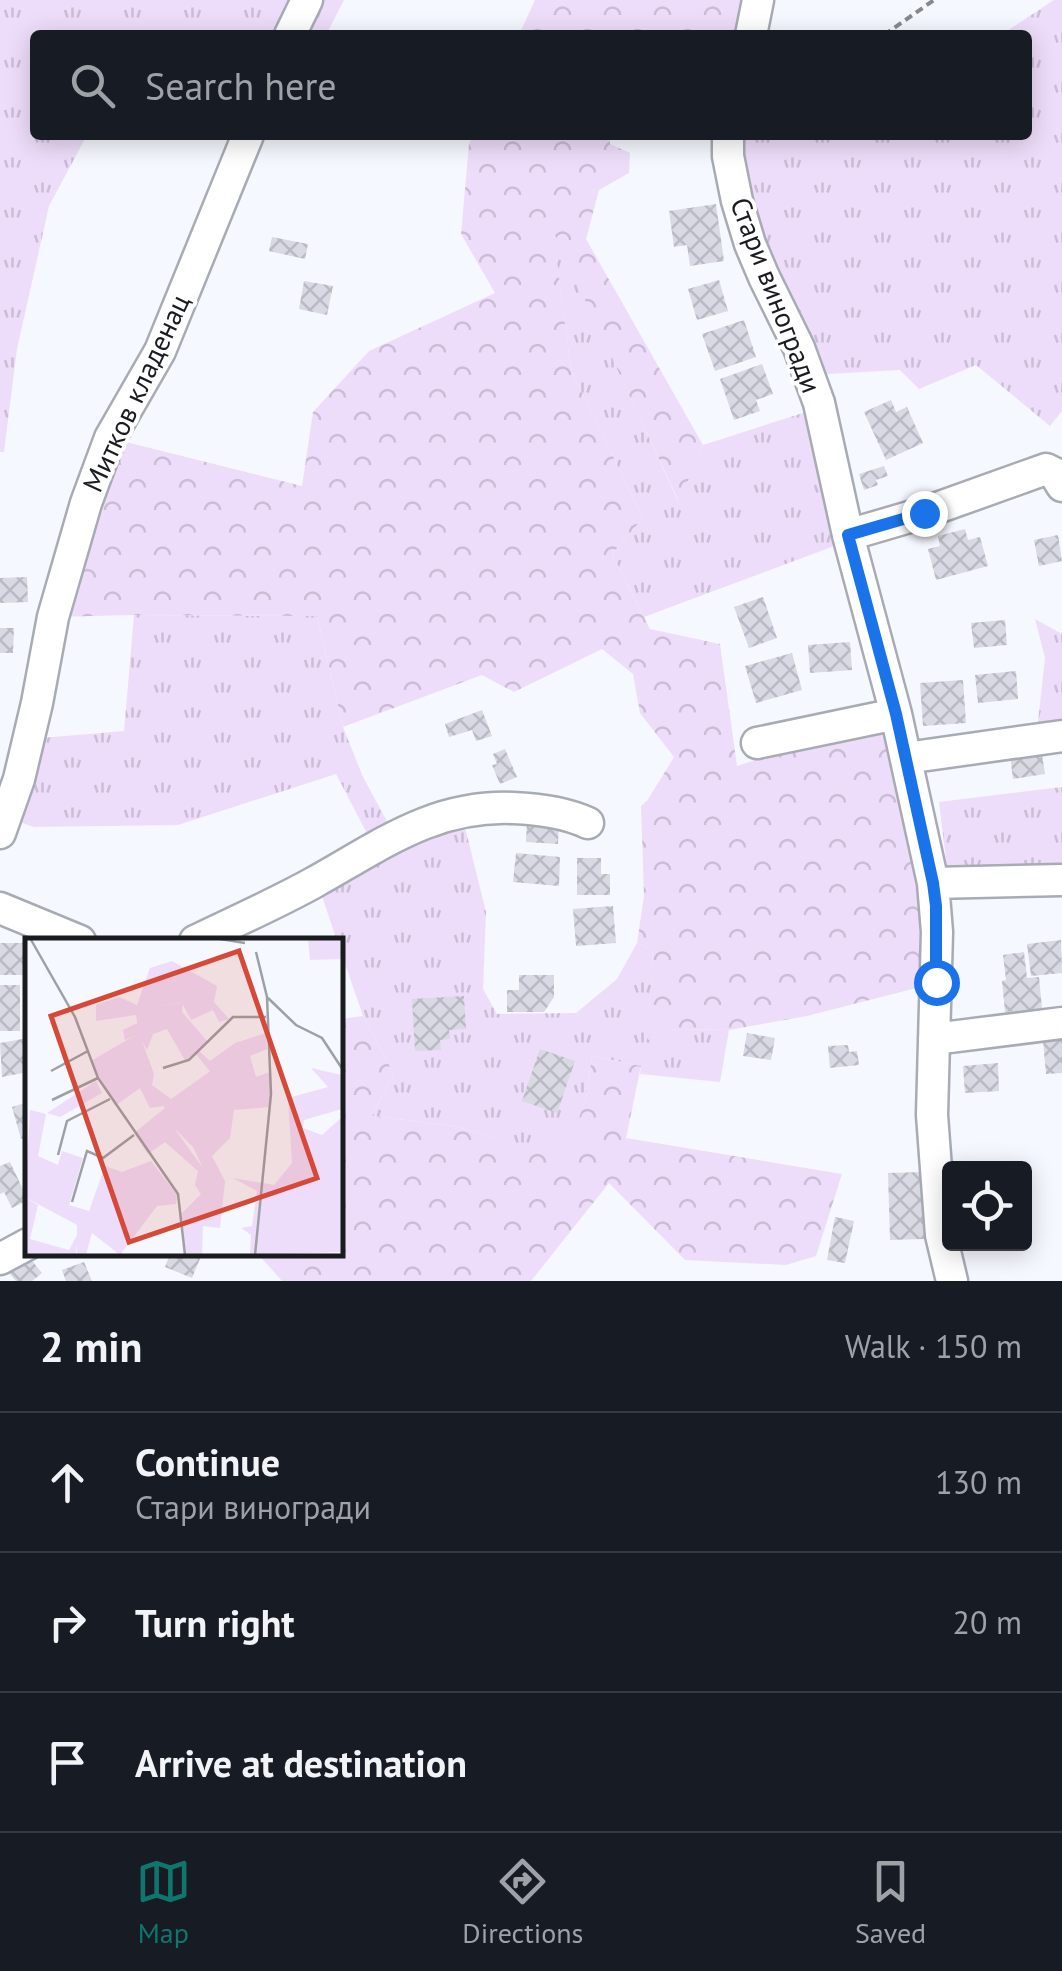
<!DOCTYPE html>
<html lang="en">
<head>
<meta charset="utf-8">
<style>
	:root { --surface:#171b24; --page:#242831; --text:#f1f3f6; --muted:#9ea1a6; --line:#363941; --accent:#0f766e }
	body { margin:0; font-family:"PT Sans",sans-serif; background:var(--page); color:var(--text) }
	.controls { position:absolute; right:30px; bottom:30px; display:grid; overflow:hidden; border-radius:10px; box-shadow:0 5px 25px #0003 }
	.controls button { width:90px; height:90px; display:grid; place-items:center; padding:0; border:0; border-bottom:2px solid var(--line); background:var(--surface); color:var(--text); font:50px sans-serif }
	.stop { position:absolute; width:30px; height:30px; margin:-22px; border:8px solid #1a73e8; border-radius:50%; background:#fff }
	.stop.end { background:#1a73e8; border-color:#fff; box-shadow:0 2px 10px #0008 }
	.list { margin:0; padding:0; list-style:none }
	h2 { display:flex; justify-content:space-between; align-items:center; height:130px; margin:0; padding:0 40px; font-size:42px }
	h2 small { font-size:32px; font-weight:400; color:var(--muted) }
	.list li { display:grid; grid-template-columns:65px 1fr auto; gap:30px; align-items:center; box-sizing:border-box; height:140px; padding:0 40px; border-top:2px solid var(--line) }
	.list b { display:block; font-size:38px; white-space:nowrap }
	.list p { margin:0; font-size:32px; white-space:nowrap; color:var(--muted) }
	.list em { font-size:32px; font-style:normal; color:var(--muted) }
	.icon { flex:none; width:55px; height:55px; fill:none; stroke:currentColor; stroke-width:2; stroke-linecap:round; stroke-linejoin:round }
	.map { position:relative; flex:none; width:1062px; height:1281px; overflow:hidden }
	.search { position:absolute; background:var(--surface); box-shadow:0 5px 25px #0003; left:30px; right:30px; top:30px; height:110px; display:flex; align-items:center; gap:25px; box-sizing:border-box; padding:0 35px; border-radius:10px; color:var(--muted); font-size:38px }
	.sheet { height:550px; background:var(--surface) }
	nav { display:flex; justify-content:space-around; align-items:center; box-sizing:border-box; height:140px; border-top:2px solid var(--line); background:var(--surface); font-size:28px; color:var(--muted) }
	nav a { display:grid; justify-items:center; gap:5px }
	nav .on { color:var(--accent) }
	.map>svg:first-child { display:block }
	.grass { fill:url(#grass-tufts) }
	.forest { fill:url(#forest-crowns) }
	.building { fill:url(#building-cross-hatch) }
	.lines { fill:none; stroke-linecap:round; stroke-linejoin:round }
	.minor-casing { stroke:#a7acb4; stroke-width:35 }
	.path { stroke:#87898d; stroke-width:4; stroke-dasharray:8 5; stroke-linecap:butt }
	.minor { stroke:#fff; stroke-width:30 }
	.route { stroke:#1a73e8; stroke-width:12 }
	.labels { text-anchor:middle; stroke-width:8; stroke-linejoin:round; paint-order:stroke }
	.street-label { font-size:28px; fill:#191b1e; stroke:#fff }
	.inset-road { fill:none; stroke:#9da0a4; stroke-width:2.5 }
	.view { fill:#d64938; fill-opacity:0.15; stroke:#d64938; stroke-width:5 }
	.inset-edge { fill:none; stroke:#191b1e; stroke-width:5 }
</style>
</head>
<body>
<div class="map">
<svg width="1062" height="1281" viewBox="0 0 1062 1281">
	<defs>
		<pattern id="grass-tufts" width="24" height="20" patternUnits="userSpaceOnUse" patternTransform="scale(2.5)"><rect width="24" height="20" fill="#eeddfa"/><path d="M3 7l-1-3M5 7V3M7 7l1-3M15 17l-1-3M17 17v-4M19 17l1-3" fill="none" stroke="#ccbdd6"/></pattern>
		<pattern id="forest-crowns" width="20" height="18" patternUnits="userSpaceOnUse" patternTransform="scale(2.5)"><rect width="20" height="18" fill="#eeddfa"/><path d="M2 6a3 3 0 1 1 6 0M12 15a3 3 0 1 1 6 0" fill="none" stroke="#ccbdd6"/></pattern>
		<pattern id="building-cross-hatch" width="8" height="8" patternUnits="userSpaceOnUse" patternTransform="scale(2.5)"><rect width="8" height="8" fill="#d8d9e3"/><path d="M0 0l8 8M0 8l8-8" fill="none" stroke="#b9bac2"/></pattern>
	</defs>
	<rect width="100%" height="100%" fill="#f5f8fe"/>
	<path class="grass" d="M0 0H344L326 35H35V135H87L49 206 17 349 4 452H0Z
		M1054 0H1062V411L1050 426 976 365 919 389 900 370 809 375 737 158 746 135H1027V35H1001Z
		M552 226 678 501 703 445 809 411 845 542 644 617 612 554 643 518 571 370Z
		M134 615 317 616 343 727 363 777 395 836 461 811 486 912 483 989 497 1014 576 1013 617 979 637 943 653 950 649 1039 677 1029 729 1030 720 1082 640 1074 641 1066 592 1056 586 1098 566 1159 454 1126 372 1116 394 1074 363 1016 340 949V941H337L317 881 374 847 336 774 178 825 34 827 5 817 29 739 124 731Z
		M1035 619 1062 634V729L1037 731 1045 658Z
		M1062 787V864L948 875 939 802Z"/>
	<path class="forest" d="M535 0H749L744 35H519Z
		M473 135H610V144L630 153 629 173 599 190 586 239 703 445 679 502 553 231 571 370 643 518 612 554 650 629 720 644 737 766 896 714 936 983 807 1016 729 1030 677 1029 648 1040 653 950 637 943 644 896 641 806 647 801 674 757 640 713 633 674 602 649 514 692 482 675 343 727 317 616 134 615 53 617 110 438 302 486 313 412 369 351 495 293 461 234 469 144Z
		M363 1016 394 1074 372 1116 454 1126 565 1158 586 1098 592 1056 641 1066 626 1138 842 1174 816 1256 786 1265 685 1260 609 1183 531 1281H282L258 1254H340V1019Z"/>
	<path class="building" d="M716 204 724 261 690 266 687 245 674 247 669 211Z
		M272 237 308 244 305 259 269 251Z
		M719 280 728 311 697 320 688 289Z
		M304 281 333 286 327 315 299 309Z
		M744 320 756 357 715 371 702 334Z
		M762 364 773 394 756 400 760 411 734 420 720 379Z
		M891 400 896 412 907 407 923 443 886 460 864 412Z
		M884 466 888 476 876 480 878 485 864 490 859 474Z
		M965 529 968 540 980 537 988 566 936 580 928 549 940 546 938 536Z
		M1058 535 1062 561 1039 566 1034 540Z
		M27 577 28 602 0 603V578Z
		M763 597 777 638 749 648 734 607Z
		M1005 620 1007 645 974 648 971 623Z
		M0 628H14L13 653H0Z
		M850 642 852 670 810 673 808 645Z
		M792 653 802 690 756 703 745 666Z
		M1016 671 1018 699 978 703 975 675Z
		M963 680 966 723 923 726 920 683Z
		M482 710 492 736 476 741 472 730 449 737 445 724Z
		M1040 742 1045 774 1013 779 1009 747Z
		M505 749 517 777 500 784 492 765 497 764 493 754Z
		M527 821 559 823 558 844 526 842Z
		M516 853 560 857 559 886 513 882Z
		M577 858H601V874H610V895H577Z
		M613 906 616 943 576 946 573 909Z
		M1061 940 1062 973 1031 976 1027 944Z
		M0 943H25V975H0Z
		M1024 952 1027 978 1039 977 1042 1009 1005 1012 1002 981 1006 980 1003 955Z
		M519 975H554V997L544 1012H507V990H519Z
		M0 985H20V1031H0Z
		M464 996 466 1029 449 1030 450 1039 440 1040 441 1050 415 1051 412 999Z
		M747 1033 775 1038 771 1060 743 1056Z
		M28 1038V1072L2 1077 0 1043Z
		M1062 1038V1073L1046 1074 1043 1040Z
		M848 1045 849 1052 857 1051 859 1065 830 1068 828 1046Z
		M540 1049 575 1061 557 1113 522 1101Z
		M998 1063 999 1091 965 1093 963 1066Z
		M28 1102V1137L21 1139 12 1107Z
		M10 1162 28 1200 12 1208 4 1192 0 1194V1166Z
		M922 1172 924 1239 890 1240 888 1173Z
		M835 1217 854 1221 845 1263 827 1260Z
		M25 1252 42 1273 32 1281H16L5 1268Z
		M170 1254H202L192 1278 165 1267Z
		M84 1262 92 1281H66L62 1270Z"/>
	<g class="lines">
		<defs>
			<path id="minor" d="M290 35 307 0
				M751 35 758 0
				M728 135V156L737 201 750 244 764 277 799 348 819 403 848 535 896 714 933 883 937 932 932 1115 941 1235 952 1281
				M848 535 923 513 1046 469 1054 473 1062 486
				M757 743 896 714
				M906 758 1062 736
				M0 833 19 779 37 703 53 617 86 503 110 438 160 351 248 135
				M933 883 1062 880
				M0 908 80 941
				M195 941C234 922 275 904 313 883 380 846 432 805 513 808 539 809 564 812 588 823
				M934 1039 1062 1023
				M0 1259 28 1244"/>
		</defs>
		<use href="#minor" class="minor-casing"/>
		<path class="path" d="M884 35 934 0"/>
		<use href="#minor" class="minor"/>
	</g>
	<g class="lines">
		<path class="route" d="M924 513 848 535 896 714 933 883 936 906V982"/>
	</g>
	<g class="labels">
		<g class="street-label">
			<text transform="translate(776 295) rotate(69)" y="10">Стари виногради</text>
			<text transform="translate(136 393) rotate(-65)" y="10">Митков кладенац</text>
		</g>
	</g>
	<g transform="translate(25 938)">
		<rect width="318" height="318" fill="#f5f8fe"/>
		<path d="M283 0H317V21L285 22ZM158 65 157 74 182 103 174 113 185 123 210 105 241 95 242 111 225 118 231 139 198 150 171 116 161 124 142 91 128 96 122 112 113 96 100 102 98 92 121 81V69ZM286 130 317 137V171L279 182 278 190 297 197 317 179V314L225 317 226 297 216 290 227 288 232 253 208 240 249 247 267 225 263 160 303 149ZM71 143 77 155 35 179 22 175ZM140 170 150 179 147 187 180 233 141 194 140 204 123 216 109 195ZM5 172 21 176 13 218 33 227 37 213 58 220 44 267 64 273 80 228 97 234 126 223 152 257 151 266 132 268 95 317 67 295 61 317H52V287L0 259Z" fill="#eeddfa"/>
		<path d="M147 23 192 48 189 64 204 81 194 84 188 72 166 82 157 65 121 69 123 89 113 90 111 77 71 83V67L94 59 112 67 125 30ZM114 95 129 136 127 147 146 161 187 132 198 150 245 134V169L209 172 205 200 187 218 200 243 195 290 178 288 177 317H160L157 275 176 256 170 247 173 233 140 204 141 192 178 230 168 209 146 187 149 179 138 168 125 170 115 150 90 168 66 123ZM0 259 13 267 5 301 44 312 53 295 51 317H0Z" fill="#eeddfa"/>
		<path class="inset-road" d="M5 0 50 79 73 140 153 256 160 317M189 0 220 5M243 60 271 87 297 100 318 132M138 130 164 122 208 79H241M26 133 63 113M27 162 73 140M33 217 42 183 85 161M47 264 62 213 78 220 109 197M230 317 246 156 242 59 231 14"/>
		<path class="view" d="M214 13 292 240 104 304 26 78Z"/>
		<rect width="318" height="318" class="inset-edge"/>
	</g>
</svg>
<div class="controls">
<button><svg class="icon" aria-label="locate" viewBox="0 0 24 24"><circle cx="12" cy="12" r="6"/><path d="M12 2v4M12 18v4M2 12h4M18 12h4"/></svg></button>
</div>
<div class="stop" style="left:936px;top:982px"></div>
<div class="stop end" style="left:924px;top:513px"></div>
<div class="search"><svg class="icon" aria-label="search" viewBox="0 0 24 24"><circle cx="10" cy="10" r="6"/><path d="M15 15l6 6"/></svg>Search here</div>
</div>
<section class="sheet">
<h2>2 min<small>Walk · 150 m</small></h2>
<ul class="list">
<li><svg class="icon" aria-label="ahead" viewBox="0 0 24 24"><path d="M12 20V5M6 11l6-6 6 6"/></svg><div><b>Continue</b><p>Стари виногради</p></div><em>130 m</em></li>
<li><svg class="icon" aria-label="right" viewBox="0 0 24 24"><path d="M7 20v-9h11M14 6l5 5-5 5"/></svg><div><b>Turn right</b></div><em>20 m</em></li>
<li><svg class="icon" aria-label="arrive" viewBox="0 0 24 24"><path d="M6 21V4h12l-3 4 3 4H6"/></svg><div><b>Arrive at destination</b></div></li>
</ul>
</section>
<nav>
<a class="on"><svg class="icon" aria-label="map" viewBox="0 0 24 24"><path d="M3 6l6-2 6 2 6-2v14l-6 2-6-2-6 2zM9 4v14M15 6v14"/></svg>Map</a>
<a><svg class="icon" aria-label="directions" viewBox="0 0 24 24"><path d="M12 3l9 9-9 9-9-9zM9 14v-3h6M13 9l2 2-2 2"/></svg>Directions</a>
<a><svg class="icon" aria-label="saved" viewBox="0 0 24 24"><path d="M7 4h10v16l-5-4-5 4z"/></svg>Saved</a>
</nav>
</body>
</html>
